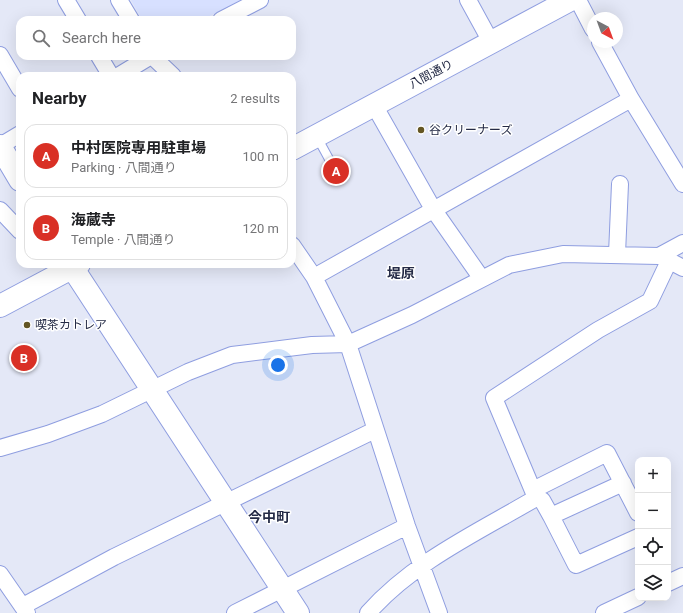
<!DOCTYPE html>
<html lang="en">
<head>
<meta charset="utf-8">
<style>
	:root { --surface:#fff; --page:#f6f6f6; --text:#202124; --muted:#757577; --line:#e0e0e0; --accent:#d93025 }
	body { margin:0; font-family:Roboto,"Noto Sans JP",sans-serif; background:var(--page); color:var(--text) }
	.controls { position:absolute; right:12px; bottom:12px; display:grid; overflow:hidden; border-radius:8px; box-shadow:0 4px 16px #0002 }
	.controls button { width:36px; height:36px; display:grid; place-items:center; padding:0; border:0; border-bottom:1px solid var(--line); background:var(--surface); color:var(--text); font:20px sans-serif }
	.compass { position:absolute; left:587px; top:12px; width:36px; height:36px; border-radius:50%; background:var(--surface); box-shadow:0 4px 16px #0002; rotate:139deg }
	.you { position:absolute; left:278px; top:365px; width:14px; height:14px; margin:-10px; border:3px solid #fff; border-radius:50%; background:#1a73e8; box-shadow:0 0 0 6px #1a73e833 }
	.badge { display:grid; place-items:center; width:26px; height:26px; border-radius:50%; background:var(--accent); color:#fff; font-size:13px; font-weight:700 }
	.pin { position:absolute; translate:-50% -50%; border:2px solid #fff; box-shadow:0 1px 4px #0006 }
	.list { margin:0; padding:0; list-style:none }
	h2 { display:flex; justify-content:space-between; align-items:center; height:52px; margin:0; padding:0 16px; font-size:17px }
	h2 small { font-size:13px; font-weight:400; color:var(--muted) }
	.list li { display:grid; grid-template-columns:26px 1fr auto; gap:12px; align-items:center; box-sizing:border-box; height:64px; margin:0 8px 8px; padding:0 8px; border:1px solid var(--line); border-radius:12px }
	.list b { display:block; font-size:15px; white-space:nowrap }
	.list p { margin:0; font-size:13px; white-space:nowrap; color:var(--muted) }
	.list em { font-size:13px; font-style:normal; color:var(--muted) }
	.icon { flex:none; width:22px; height:22px; fill:none; stroke:currentColor; stroke-width:2; stroke-linecap:round; stroke-linejoin:round }
	.map { position:relative; flex:none; width:683px; height:613px; overflow:hidden }
	.search { position:absolute; background:var(--surface); box-shadow:0 4px 16px #0002; left:16px; top:16px; width:280px; height:44px; display:flex; align-items:center; gap:10px; box-sizing:border-box; padding:0 14px; border-radius:12px; color:var(--muted); font-size:15px }
	.panel { position:absolute; background:var(--surface); box-shadow:0 4px 16px #0002; left:16px; top:72px; width:280px; height:196px; border-radius:12px }
	.map>svg:first-child { display:block }
	.built { fill:#d7e0ff }
	.lines { fill:none; stroke-linecap:round; stroke-linejoin:round }
	.lane-casing { stroke:#8f9ee0; stroke-width:10 }
	.street-casing { stroke:#8f9ee0; stroke-width:18 }
	.secondary-casing { stroke:#8f9ee0; stroke-width:24 }
	.lane { stroke:#fff; stroke-width:8 }
	.street { stroke:#fff; stroke-width:16 }
	.secondary { stroke:#fff; stroke-width:22 }
	.poi-dot { fill:#645623; stroke:#fff; stroke-width:1.5 }
	.labels { text-anchor:middle; stroke-width:3; stroke-linejoin:round; paint-order:stroke }
	.street-label { font-size:12px; fill:#252b46; stroke:#fff }
	.poi-label { font-size:12px; fill:#252b46; stroke:#fff; text-anchor:start }
	.quarter-label { font-size:14px; font-weight:bold; fill:#252b46; stroke:#fff }
</style>
</head>
<body>
<div class="map">
<svg width="683" height="613" viewBox="0 0 683 613">
	<rect width="100%" height="100%" fill="#e4e8f7"/>
	<path class="built" d="M131 0H241L202 20H142Z"/>
	<g class="lines">
		<defs>
			<path id="lane" d="M317 137 329 159"/>
			<path id="street" d="M66 0 78 20
				M119 0 131 20
				M468 0 491 42
				M578 0 593 29
				M221 20 260 0
				M600 42 631 99 683 184
				M0 55 20 89
				M99 56 111 76
				M152 56 173 76
				M118 76 151 56
				M374 105 433 209 482 279
				M0 146 20 134
				M0 210 20 231
				M292 245 314 277 348 344 407 526 439 613
				M617 254 620 184
				M660 256 683 268
				M314 277 631 99
				M0 448 48 434 102 414 188 372 232 355 312 345 348 344 412 315 509 265 563 254 659 256 683 243
				M533 490 607 453 638 513
				M536 498 542 500 551 516 576 565 638 537
				M551 516 623 483
				M0 574 27 613
				M668 583 683 576
				M23 606 114 557 375 430
				M235 613 407 526
				M368 613C413 562 478 532 536 498L494 398 598 330 650 301 669 261
				M604 613 638 597"/>
			<path id="secondary" d="M0 146 20 180
				M292 149 570 0
				M70 264 298 613
				M0 306 79 264"/>
		</defs>
		<use href="#lane" class="lane-casing"/>
		<use href="#street" class="street-casing"/>
		<use href="#secondary" class="secondary-casing"/>
		<use href="#lane" class="lane"/>
		<use href="#street" class="street"/>
		<use href="#secondary" class="secondary"/>
	</g>
	<g class="poi-dot">
		<circle cx="421" cy="130" r="4"/>
		<circle cx="27" cy="325" r="4"/>
	</g>
	<g class="labels">
		<g class="street-label">
			<text transform="translate(431 74) rotate(-28)" y="4">八間通り</text>
		</g>
		<g class="poi-label">
			<text x="429" y="134">谷クリーナーズ</text>
			<text x="35" y="329">喫茶カトレア</text>
		</g>
		<g class="quarter-label">
			<text x="401" y="278">堤原</text>
			<text x="269" y="522">今中町</text>
		</g>
	</g>
</svg>
<div class="controls">
<button>+</button>
<button>−</button>
<button><svg class="icon" aria-label="locate" viewBox="0 0 24 24"><circle cx="12" cy="12" r="6"/><path d="M12 2v4M12 18v4M2 12h4M18 12h4"/></svg></button>
<button><svg class="icon" aria-label="layers" viewBox="0 0 24 24"><path d="M12 4l9 5-9 5-9-5zM3 14l9 5 9-5"/></svg></button>
</div>
<svg class="compass" viewBox="-18 -18 36 36"><path d="M0-13l5 13h-10z" fill="#e53935"/><path d="M0 13l5-13h-10z" fill="#757577"/></svg>
<div class="you"></div>
<div class="pin badge" style="left:336px;top:171px">A</div>
<div class="pin badge" style="left:24px;top:358px">B</div>
<div class="search"><svg class="icon" aria-label="search" viewBox="0 0 24 24"><circle cx="10" cy="10" r="6"/><path d="M15 15l6 6"/></svg>Search here</div>
<section class="panel">
<h2>Nearby<small>2 results</small></h2>
<ul class="list">
<li><span class="badge">A</span><div><b>中村医院専用駐車場</b><p>Parking · 八間通り</p></div><em>100 m</em></li>
<li><span class="badge">B</span><div><b>海蔵寺</b><p>Temple · 八間通り</p></div><em>120 m</em></li>
</ul>
</section>
</div>
</body>
</html>
